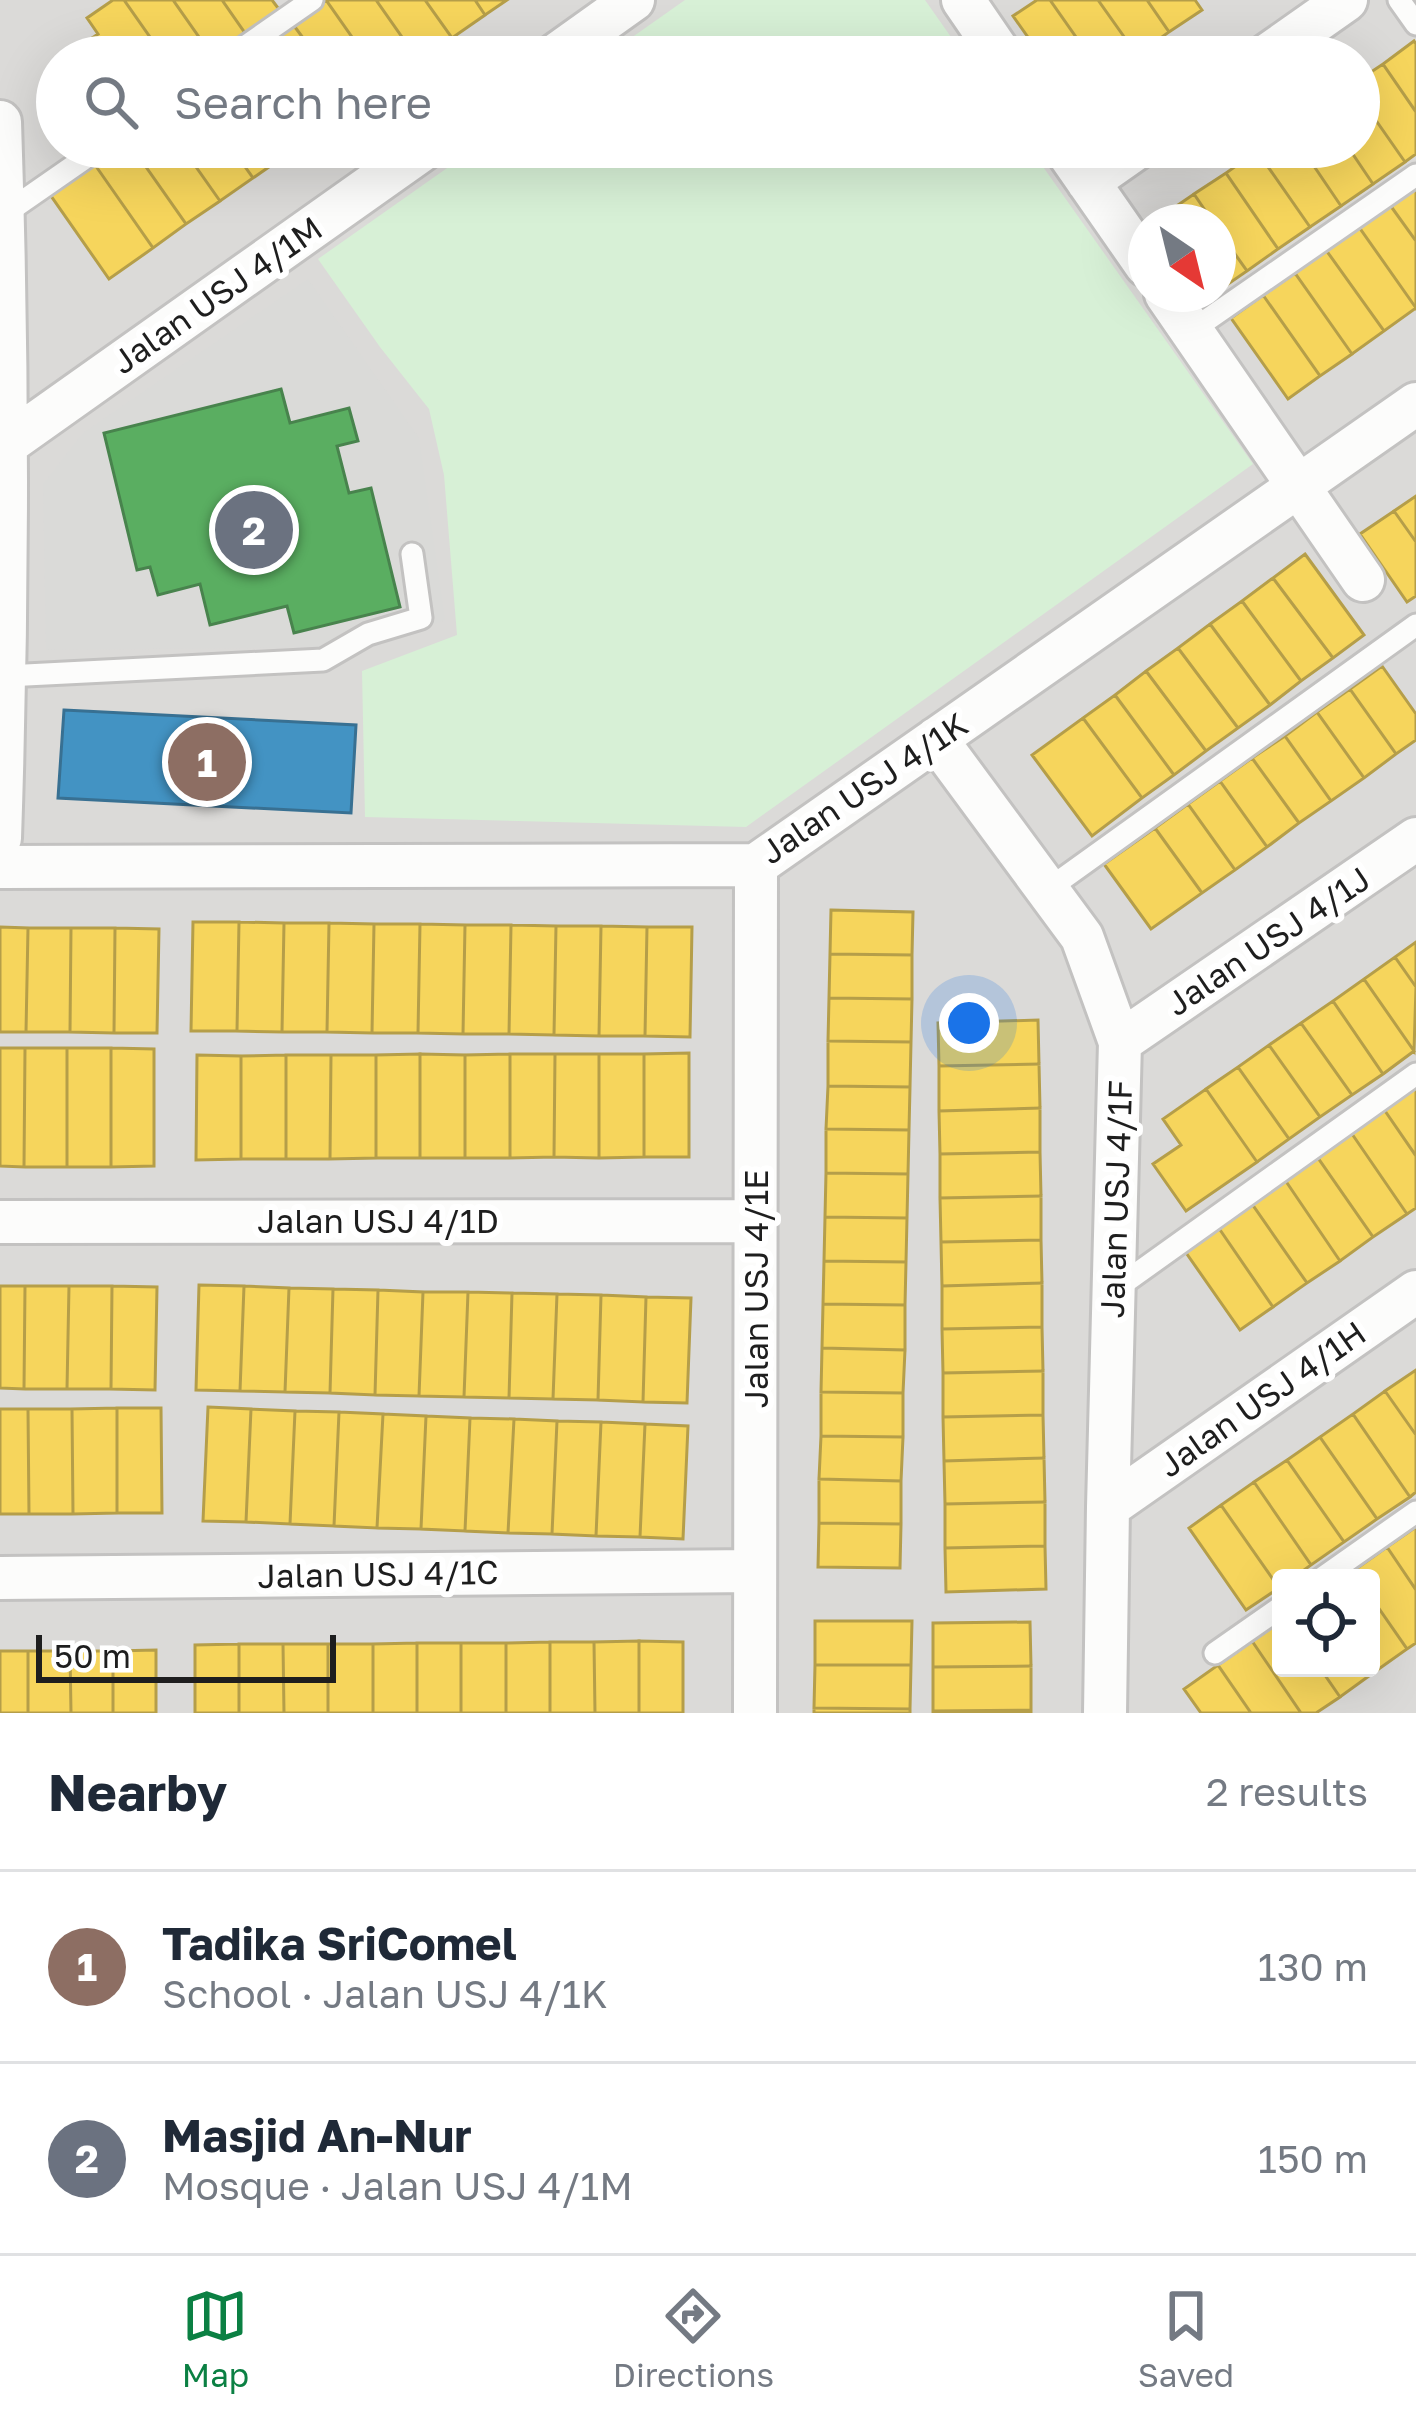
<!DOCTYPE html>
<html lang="en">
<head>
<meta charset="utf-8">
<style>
	:root { --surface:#fff; --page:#f6f6f7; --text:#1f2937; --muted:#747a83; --line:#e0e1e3; --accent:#0b8043 }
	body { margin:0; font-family:"Golos Text",sans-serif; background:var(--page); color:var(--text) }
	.controls { position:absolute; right:36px; bottom:36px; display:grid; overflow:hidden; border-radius:12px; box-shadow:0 12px 48px #0002 }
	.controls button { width:108px; height:108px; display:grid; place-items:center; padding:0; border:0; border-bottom:3px solid var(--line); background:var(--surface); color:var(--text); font:60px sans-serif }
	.compass { position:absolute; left:1128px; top:204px; width:108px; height:108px; border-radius:50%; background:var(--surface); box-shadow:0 12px 48px #0002; rotate:145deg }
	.scale { position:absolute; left:36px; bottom:30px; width:300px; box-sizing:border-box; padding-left:12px; border:6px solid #1e1e1e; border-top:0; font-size:33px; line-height:42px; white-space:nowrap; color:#1e1e1e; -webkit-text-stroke:9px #fff; paint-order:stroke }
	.you { position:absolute; left:969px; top:1023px; width:42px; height:42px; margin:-30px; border:9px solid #fff; border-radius:50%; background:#1a73e8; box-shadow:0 0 0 18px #1a73e833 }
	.badge { display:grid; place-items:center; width:78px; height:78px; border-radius:50%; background:var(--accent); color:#fff; font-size:39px; font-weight:700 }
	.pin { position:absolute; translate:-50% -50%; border:6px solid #fff; box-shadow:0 3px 12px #0006 }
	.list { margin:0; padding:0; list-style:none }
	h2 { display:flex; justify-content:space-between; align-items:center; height:156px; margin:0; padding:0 48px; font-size:51px }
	h2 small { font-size:39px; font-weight:400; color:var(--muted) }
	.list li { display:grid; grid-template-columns:78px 1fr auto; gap:36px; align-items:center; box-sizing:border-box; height:192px; padding:0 48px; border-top:3px solid var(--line) }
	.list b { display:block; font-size:45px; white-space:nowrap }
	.list p { margin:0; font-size:39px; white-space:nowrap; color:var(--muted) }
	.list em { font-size:39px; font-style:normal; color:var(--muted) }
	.icon { flex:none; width:66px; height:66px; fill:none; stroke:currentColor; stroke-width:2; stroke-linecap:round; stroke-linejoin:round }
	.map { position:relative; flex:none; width:1416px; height:1713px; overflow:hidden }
	.search { position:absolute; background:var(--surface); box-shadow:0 12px 48px #0002; left:36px; right:36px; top:36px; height:132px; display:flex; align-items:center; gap:30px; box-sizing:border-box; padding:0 42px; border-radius:66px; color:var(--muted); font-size:45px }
	.sheet { height:540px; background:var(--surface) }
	nav { display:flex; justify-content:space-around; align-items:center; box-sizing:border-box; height:168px; border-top:3px solid var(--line); background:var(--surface); font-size:33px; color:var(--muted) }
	nav a { display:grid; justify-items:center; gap:6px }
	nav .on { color:var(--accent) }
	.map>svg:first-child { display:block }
	.residential { fill:#dbdad8; fill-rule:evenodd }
	.religious { fill:#dadad8 }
	.park { fill:#d7f0d6 }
	.homes { fill:#f6d55c; stroke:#b59e49; stroke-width:3 }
	.schools { fill:#4393c3; stroke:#387092; stroke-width:3 }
	.public { fill:#5aae61; stroke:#48834d; stroke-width:3 }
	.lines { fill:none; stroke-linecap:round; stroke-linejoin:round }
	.service-casing { stroke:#c3c2c1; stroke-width:27 }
	.minor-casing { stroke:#c3c2c1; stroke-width:48 }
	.service { stroke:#fcfcfb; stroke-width:21 }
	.minor { stroke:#fcfcfb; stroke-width:42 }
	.labels { text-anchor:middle; stroke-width:12; stroke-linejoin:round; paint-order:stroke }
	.street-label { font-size:33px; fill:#1e1e1e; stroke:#fff }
</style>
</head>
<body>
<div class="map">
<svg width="1416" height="1713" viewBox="0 0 1416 1713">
	<rect width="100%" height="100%" fill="#eceae7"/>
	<path class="residential" d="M0 0H1416V1713H0ZM57 57H1359V147H57ZM1146 222H1218V294H1146ZM1281 1578H1371V1668H1281Z"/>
	<path class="religious" d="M308 279 419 438 445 620 374 647 46 650 43 484 83 433Z"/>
	<path class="park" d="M685 0H925L965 57H604Z
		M477 147H1029L1253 464 746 827 365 817 362 671 457 635 444 475 429 409 380 347 318 259Z"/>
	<path class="homes" d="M113 0H124L164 57H64L98 34 87 18Z
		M124 0H173L213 57H164Z
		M173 0H222L247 36 217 57H213Z
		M222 0H272L281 12 247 36Z
		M326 0H376L416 57H366Z
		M326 0 366 57H317L292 23Z
		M376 0H425L452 38 425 57H416Z
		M425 0H475L485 15 452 38Z
		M475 0H507L485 15Z
		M1037 0H1050L1090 57H1042L1013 16Z
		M1050 0H1098L1137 55 1090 57Z
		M1098 0H1147L1169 32 1137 55Z
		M1147 0H1195L1202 10 1169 32Z
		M292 23 317 57H267L259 46Z
		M1414 41 1416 44V112L1383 64Z
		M1383 64 1416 112V154L1405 162 1359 96V80Z
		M1359 96 1405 162 1373 184 1348 147H1359Z
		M115 147H132L186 224 153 248 93 162Z
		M132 147H182L220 201 186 224Z
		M182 147H231L253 178 220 201Z
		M231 147H281L286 155 253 178Z
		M1262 147H1301L1341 206 1310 227 1257 151Z
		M1301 147H1348L1373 184 1341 206Z
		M1257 151 1310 227 1278 249 1226 173Z
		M93 162 153 248 109 279 49 193Z
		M1226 173 1278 249 1247 271 1218 230V222H1213L1194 194Z
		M1416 186V241L1390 205Z
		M1194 194 1213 222H1166L1162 216Z
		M1390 205 1416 241V308L1359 227Z
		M1359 227 1416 308 1384 331 1326 250Z
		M1218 230 1247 271 1218 291Z
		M1326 250 1384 331 1352 354 1295 273Z
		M1295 273 1352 354 1320 376 1263 295Z
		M1263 295 1320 376 1288 399 1231 318Z
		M1416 496V542L1394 511Z
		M1394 511 1416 542V596L1407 602 1360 534Z
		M1305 554 1364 635 1333 658 1273 578Z
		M1273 578 1333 658 1301 681 1242 601Z
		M1242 601 1301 681 1270 705 1210 624Z
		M1210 624 1270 705 1238 728 1178 648Z
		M1178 648 1238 728 1206 751 1146 671Z
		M1382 666 1416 714V740L1396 754 1350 689Z
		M1146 671 1206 751 1174 775 1115 695Z
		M1350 689 1396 754 1364 778 1317 712Z
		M1115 695 1174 775 1142 798 1083 718Z
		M1317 712 1364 778 1331 801 1285 736Z
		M1083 718 1142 798 1092 836 1032 755Z
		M1285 736 1331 801 1299 823 1252 758Z
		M1252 758 1299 823 1267 847 1220 781Z
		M1220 781 1267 847 1235 870 1188 804Z
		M1188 804 1235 870 1202 893 1155 828Z
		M1155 828 1202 893 1151 929 1104 864Z
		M831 910 913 912 912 955 830 954Z
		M193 922H239L237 1031H191Z
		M239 922 284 923 282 1032 237 1031Z
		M284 923H329L327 1032H282Z
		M329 923 374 924 372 1033 327 1032Z
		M374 924H420L418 1033H372Z
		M420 924 465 925 463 1034 418 1033Z
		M465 925H511L509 1034H463Z
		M511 925 556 926 554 1035 509 1034Z
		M556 926H601L599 1036 554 1035Z
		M601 926 647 927 645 1036H599Z
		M0 927 28 928 26 1032H0Z
		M647 927H692L690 1037 645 1036Z
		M28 928H71L70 1032H26Z
		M71 928H115L114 1033 70 1032Z
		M115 928 159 929 157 1033H114Z
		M1416 942V987L1395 957Z
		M830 954 912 955V999L829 998Z
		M1395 957 1416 987 1414 1051 1364 979Z
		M1364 979 1414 1051 1383 1074 1333 1001Z
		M829 998 912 999 911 1042 828 1041Z
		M1333 1001 1383 1074 1352 1095 1301 1023Z
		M1038 1020 1039 1064 939 1066 938 1023Z
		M1301 1023 1352 1095 1320 1117 1269 1045Z
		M828 1041 911 1042 910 1087 828 1086Z
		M1269 1045 1320 1117 1289 1139 1238 1067Z
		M0 1048H25L24 1167 0 1166Z
		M25 1048H67V1167H24Z
		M67 1048H111V1167H67Z
		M111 1048 154 1049V1166L111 1167Z
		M689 1053V1157H644V1054Z
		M420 1054 465 1055V1158H420Z
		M420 1054V1158H376V1055Z
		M510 1054H555L554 1157 510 1158Z
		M510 1054V1158H465V1055Z
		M555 1054H599V1158L554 1157Z
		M599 1054H644V1157L599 1158Z
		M197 1055 241 1056V1159L196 1160Z
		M286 1055H331L330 1159H286Z
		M286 1055V1159H241V1056Z
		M331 1055H376V1158L330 1159Z
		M1039 1064 1040 1108 939 1111V1066Z
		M1238 1067 1289 1139 1257 1162 1206 1089Z
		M1416 1085V1156L1383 1108Z
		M828 1086 910 1087 909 1130 826 1129Z
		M1206 1089 1257 1162 1186 1211 1153 1164 1181 1145 1163 1119Z
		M1040 1108V1152L940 1154 939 1111Z
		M1383 1108 1416 1156V1208L1407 1214 1350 1131Z
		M826 1129 909 1130 908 1174 826 1173Z
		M1350 1131 1407 1214 1373 1237 1316 1155Z
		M1040 1152 1041 1196 940 1198V1154Z
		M1316 1155 1373 1237 1340 1261 1283 1177Z
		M826 1173 908 1174 907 1218 825 1217Z
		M1283 1177 1340 1261 1307 1283 1250 1201Z
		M1041 1196V1240L941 1242 940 1198Z
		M1250 1201 1307 1283 1273 1307 1216 1224Z
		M825 1217 907 1218 906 1262 824 1261Z
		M1216 1224 1273 1307 1240 1330 1182 1247Z
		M1041 1240 1042 1283 942 1286 941 1242Z
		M824 1261 906 1262 905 1305 823 1304Z
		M1042 1283V1327L942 1329V1286Z
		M199 1285 244 1286 240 1391 196 1390Z
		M0 1286H25L24 1389 0 1388Z
		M25 1286H69L67 1389H24Z
		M69 1286H112L111 1389H67Z
		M112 1286 157 1287 155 1390 111 1389Z
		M244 1286 289 1288 285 1392 240 1391Z
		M289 1288 333 1289 330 1393 285 1392Z
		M333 1289 378 1290 375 1395 330 1393Z
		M378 1290 423 1292 419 1396 375 1395Z
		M423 1292H468L464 1397 419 1396Z
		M468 1292 512 1293 509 1398 464 1397Z
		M512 1293 557 1294 553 1399 509 1398Z
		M557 1294 601 1295 598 1400 553 1399Z
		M601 1295 646 1297 643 1402 598 1400Z
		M646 1297 691 1298 687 1403 643 1402Z
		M823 1304 905 1305V1350L822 1348Z
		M1042 1327 1043 1371 943 1373 942 1329Z
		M822 1348 905 1350 903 1393 821 1392Z
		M1416 1370V1435L1385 1391Z
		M1043 1371V1415L943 1417V1373Z
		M1385 1391 1416 1435V1492L1410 1497 1353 1414Z
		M821 1392 903 1393V1437L821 1436Z
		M208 1407 251 1409 246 1522 203 1521Z
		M117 1408H161L162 1513H117Z
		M117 1408V1513L73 1514 72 1409Z
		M0 1409H28L29 1514H0Z
		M28 1409H72L73 1514H29Z
		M251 1409 295 1411 290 1524 246 1522Z
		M295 1411 339 1412 334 1526 290 1524Z
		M339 1412 383 1414 377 1528 334 1526Z
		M383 1414 426 1416 421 1529 377 1528Z
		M1353 1414 1410 1497 1377 1519 1320 1437Z
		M1043 1415 1044 1458 944 1461 943 1417Z
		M426 1416 470 1418 465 1531 421 1529Z
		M470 1418 514 1419 508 1533 465 1531Z
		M514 1419 557 1421 552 1534 508 1533Z
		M557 1421 601 1422 596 1536 552 1534Z
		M601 1422 645 1424 640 1537 596 1536Z
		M645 1424 688 1426 683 1539 640 1537Z
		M821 1436 903 1437 901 1481 819 1479Z
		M1320 1437 1377 1519 1344 1542 1287 1460Z
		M1044 1458 1045 1502 945 1504 944 1461Z
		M1287 1460 1344 1542 1311 1565 1254 1482Z
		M819 1479 901 1481V1524L819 1523Z
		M1254 1482 1311 1565 1293 1578H1281L1279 1588 1221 1505Z
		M1045 1502V1546L945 1548V1504Z
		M1221 1505 1279 1588 1246 1610 1189 1528Z
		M819 1523 901 1524 900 1568 818 1567Z
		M1416 1527V1590L1387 1547Z
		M1045 1546 1046 1589 946 1592 945 1548Z
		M1387 1547 1416 1590V1643L1407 1649 1371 1597V1578H1358L1353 1571Z
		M1371 1597 1407 1649 1373 1673 1370 1668Z
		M815 1621H912L911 1665H815Z
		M1281 1621V1668H1320L1340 1697 1316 1713H1301L1252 1641Z
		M1030 1622 1031 1666 933 1667V1623Z
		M639 1641 683 1642V1713H639Z
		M639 1641V1713H595L594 1642Z
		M1252 1641 1301 1713H1251L1218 1665Z
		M550 1642V1713H506V1643Z
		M550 1642H594L595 1713H550Z
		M417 1643V1713H373V1644Z
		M417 1643H461V1713H417Z
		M461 1643H506V1713H461Z
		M239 1644V1713H195V1645Z
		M239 1644H283L284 1713H239Z
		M283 1644H328V1713H284Z
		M328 1644H373V1713H328Z
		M156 1650V1713H113V1651Z
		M0 1651H28V1713H0Z
		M28 1651H70L71 1713H28Z
		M70 1651H113V1713H71Z
		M815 1665H911L910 1709 814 1708Z
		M1218 1665 1251 1713H1201L1184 1689Z
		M1031 1666V1710L933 1711V1667Z
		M1320 1668H1370L1373 1673 1340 1697Z
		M814 1708 910 1709V1713H814Z
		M1031 1710V1713H933V1711Z"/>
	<path class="schools" d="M64 710 356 725 351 813 58 798Z"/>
	<path class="public" d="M281 389 290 423 349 408 358 441 337 446 349 493 371 488 400 607 294 633 287 606 210 625 200 584 158 595 150 567 137 570 104 433Z"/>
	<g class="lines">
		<defs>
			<path id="service" d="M1399 0 1416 24
				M230 57 312 0
				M3 215 101 147
				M1191 331 1416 175
				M6 676 323 660 368 634 421 618 412 554
				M1047 890 1416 625
				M1114 1290 1416 1074
				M1322 1578 1416 1512
				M1215 1653 1281 1607"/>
			<path id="minor" d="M963 0 1002 57
				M553 57 633 0
				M1265 57 1346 0
				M0 122C8 361 8 599 0 838
				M1064 147 1146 265
				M1088 182 1138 147
				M1166 294 1363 580
				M8 443 426 147
				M936 739 1082 937 1120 1042 1108 1507 1105 1713
				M0 867 756 865 1416 404
				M1120 1042 1416 839
				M0 1222 756 1221
				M1108 1507 1416 1292
				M0 1578 755 1571
				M755 1713 756 865"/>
		</defs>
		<use href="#service" class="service-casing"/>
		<use href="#minor" class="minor-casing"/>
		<use href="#service" class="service"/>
		<use href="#minor" class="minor"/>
	</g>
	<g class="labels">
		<g class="street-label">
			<text transform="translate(217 295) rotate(-35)" y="12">Jalan USJ 4/1M</text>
			<text transform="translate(864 788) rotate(-34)" y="12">Jalan USJ 4/1K</text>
			<text transform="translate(1268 941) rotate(-34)" y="12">Jalan USJ 4/1J</text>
			<text transform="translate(1116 1199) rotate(-88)" y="12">Jalan USJ 4/1F</text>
			<text x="378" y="1233">Jalan USJ 4/1D</text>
			<text transform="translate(756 1289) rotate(-90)" y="12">Jalan USJ 4/1E</text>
			<text transform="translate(1262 1399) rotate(-35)" y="12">Jalan USJ 4/1H</text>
			<text transform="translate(378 1574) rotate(-1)" y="12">Jalan USJ 4/1C</text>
		</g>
	</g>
</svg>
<div class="controls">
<button><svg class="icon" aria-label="locate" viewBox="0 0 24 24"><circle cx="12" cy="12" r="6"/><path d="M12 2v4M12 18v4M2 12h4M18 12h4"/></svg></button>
</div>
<svg class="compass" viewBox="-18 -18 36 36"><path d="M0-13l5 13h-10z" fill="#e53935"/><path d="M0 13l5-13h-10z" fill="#747a83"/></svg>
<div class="scale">50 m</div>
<div class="you"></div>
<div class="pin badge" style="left:207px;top:762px;background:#8d6e63">1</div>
<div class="pin badge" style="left:254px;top:530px;background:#6b7280">2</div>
<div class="search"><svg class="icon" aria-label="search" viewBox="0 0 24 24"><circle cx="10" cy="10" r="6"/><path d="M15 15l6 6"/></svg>Search here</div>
</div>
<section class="sheet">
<h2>Nearby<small>2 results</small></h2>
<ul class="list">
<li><span class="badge" style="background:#8d6e63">1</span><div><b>Tadika SriComel</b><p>School · Jalan USJ 4/1K</p></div><em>130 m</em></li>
<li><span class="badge" style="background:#6b7280">2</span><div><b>Masjid An-Nur</b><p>Mosque · Jalan USJ 4/1M</p></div><em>150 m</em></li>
</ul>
</section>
<nav>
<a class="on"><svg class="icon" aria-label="map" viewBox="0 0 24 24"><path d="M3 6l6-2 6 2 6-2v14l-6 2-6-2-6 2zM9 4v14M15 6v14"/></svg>Map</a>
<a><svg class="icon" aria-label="directions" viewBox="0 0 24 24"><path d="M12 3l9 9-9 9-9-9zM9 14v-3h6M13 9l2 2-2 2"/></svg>Directions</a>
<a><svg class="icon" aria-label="saved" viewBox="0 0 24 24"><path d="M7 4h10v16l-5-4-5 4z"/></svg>Saved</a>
</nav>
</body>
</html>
